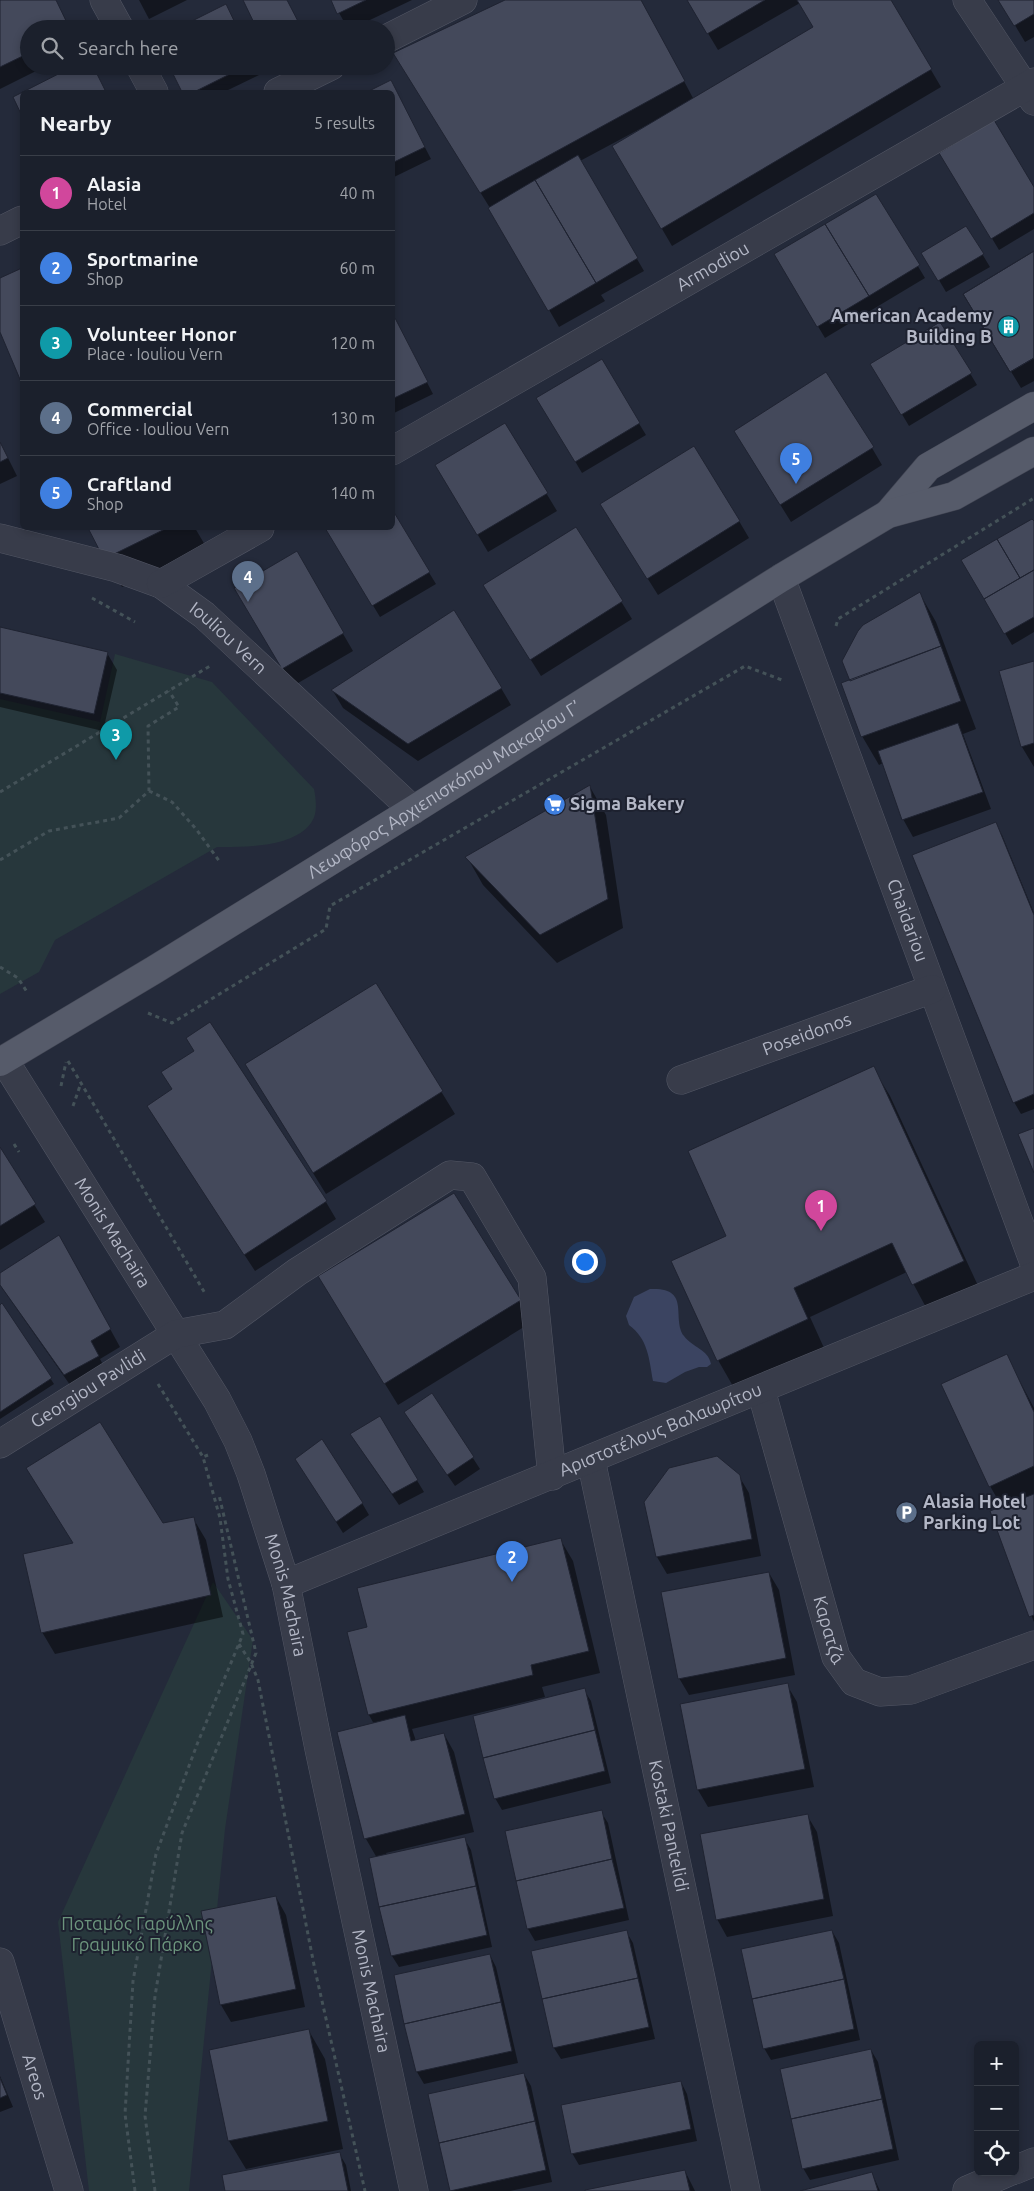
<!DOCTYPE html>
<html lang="en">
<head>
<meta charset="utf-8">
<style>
	:root { --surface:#1b202c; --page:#282d38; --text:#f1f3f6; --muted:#a0a3a9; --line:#393e48; --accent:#8fa3ef }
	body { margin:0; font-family:Ubuntu,sans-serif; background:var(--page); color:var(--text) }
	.controls { position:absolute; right:15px; bottom:15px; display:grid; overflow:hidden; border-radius:8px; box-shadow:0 2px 8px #0003 }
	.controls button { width:45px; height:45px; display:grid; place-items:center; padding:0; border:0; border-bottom:1px solid var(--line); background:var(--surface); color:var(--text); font:25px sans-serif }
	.you { position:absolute; left:584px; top:1261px; width:18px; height:18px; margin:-12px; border:4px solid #fff; border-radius:50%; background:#1a73e8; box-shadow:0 0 0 8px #1a73e833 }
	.badge { display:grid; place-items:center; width:32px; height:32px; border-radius:50%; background:var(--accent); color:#fff; font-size:16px; font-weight:700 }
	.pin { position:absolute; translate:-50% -41px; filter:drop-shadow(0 1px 2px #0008) }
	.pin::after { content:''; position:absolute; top:26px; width:18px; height:15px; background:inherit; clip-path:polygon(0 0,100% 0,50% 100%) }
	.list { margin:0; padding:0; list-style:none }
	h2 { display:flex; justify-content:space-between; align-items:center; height:65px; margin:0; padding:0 20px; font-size:21px }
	h2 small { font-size:16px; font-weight:400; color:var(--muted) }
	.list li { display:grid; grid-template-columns:32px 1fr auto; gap:15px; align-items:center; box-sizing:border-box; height:75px; padding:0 20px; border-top:1px solid var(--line) }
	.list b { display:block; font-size:19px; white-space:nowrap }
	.list p { margin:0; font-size:16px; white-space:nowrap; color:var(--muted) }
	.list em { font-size:16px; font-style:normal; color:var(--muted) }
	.icon { flex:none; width:28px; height:28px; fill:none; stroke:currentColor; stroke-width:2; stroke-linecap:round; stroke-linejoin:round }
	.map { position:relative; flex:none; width:1034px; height:2191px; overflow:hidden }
	.search { position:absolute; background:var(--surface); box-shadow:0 2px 8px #0003; left:20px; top:20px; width:375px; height:55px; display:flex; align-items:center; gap:12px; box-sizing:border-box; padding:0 18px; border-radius:28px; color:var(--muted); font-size:19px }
	.panel { position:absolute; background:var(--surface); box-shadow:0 2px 8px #0003; left:20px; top:90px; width:375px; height:440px; border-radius:8px }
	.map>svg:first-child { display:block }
	.green { fill:#27373c }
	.water { fill:#3b4461 }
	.shadow { fill:#0007 }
	.building { fill:#44495b; stroke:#1f2331 }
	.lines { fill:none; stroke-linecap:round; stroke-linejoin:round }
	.minor-casing { stroke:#535765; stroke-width:29 }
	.major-casing { stroke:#414553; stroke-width:29 }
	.path { stroke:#445258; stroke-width:3; stroke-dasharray:4 4; stroke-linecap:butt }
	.minor { stroke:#383c4a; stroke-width:28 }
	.major { stroke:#565b6a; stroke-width:28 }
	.labels { text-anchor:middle; stroke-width:4; stroke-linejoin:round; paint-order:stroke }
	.street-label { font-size:18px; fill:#b3b7c6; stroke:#1d212f }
	.poi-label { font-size:18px; font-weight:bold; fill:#b3b7c6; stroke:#1d212f; text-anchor:start }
	.park-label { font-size:18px; fill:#6c957d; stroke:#1d212f }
</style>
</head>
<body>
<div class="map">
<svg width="1034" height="2191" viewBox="0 0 1034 2191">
	<rect width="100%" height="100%" fill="#242a3a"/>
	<path class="green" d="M115 654 212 682 314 789C316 799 318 814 311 823 293 848 244 847 217 847L55 940 39 972 0 994V699L100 722Z
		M213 1582 253 1640 225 1829 189 2191H89L58 1922Z"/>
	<path class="water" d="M650 1289C692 1287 671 1318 684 1336 693 1348 708 1349 711 1364L707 1367H699L685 1372 666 1383 653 1381C649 1358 648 1339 629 1325L626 1316 634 1297Z"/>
	<path class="shadow" d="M0 0H55L70 29H29V66H46L0 89Z
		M139 0H187L149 19Z
		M332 0H412L351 29H348Z
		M508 0H641L694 100 815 28 800 3 718 50 688 0H890L941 87 672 246 614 147 652 125 651 123 580 161 644 271 601 295 605 301 559 327 490 208 405 71Z
		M1000 0H1034V37L1025 42Z
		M77 66 95 72 106 92H24Z
		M170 66H257L261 74 224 92H184Z
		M278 66H289L280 71Z
		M391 82 431 159 392 178V92H370Z
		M941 154 1034 189V229L999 250Z
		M876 196 925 278 825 338 775 255Z
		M966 227 990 267 946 292 923 253Z
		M1034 253V381L1021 388 974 311Z
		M22 269V381L0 329V279Z
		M392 321 401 332 433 394 392 414Z
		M940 323 977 385 909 426 872 364Z
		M601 361 646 435 582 473 538 399Z
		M505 425 557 511 488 552 447 483Z
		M0 442 17 476 0 484Z
		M745 448H872L882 465 791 522Z
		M392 512 436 584 380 617 326 528H392Z
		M739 521 749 538 658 595 612 522Z
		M1034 524V632L1012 645 963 561Z
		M89 528H195L205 545 122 587Z
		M576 529 632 619 541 676 495 603Z
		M296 553 353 651 293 686 236 588Z
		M920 594 936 622 976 729 963 734 991 809 913 837 903 819 883 763 879 765 862 736 852 682Z
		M0 628 107 653 117 670 103 731 0 707Z
		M1034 662V767L1022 747Z
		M501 688 511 705 418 761 343 708 333 691Z
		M590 787 606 815 623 928 557 963 483 885 467 857Z
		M995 823 1002 835 1034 913V1109L1021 1114 1014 1102Z
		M375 984 455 1114 326 1194 259 1086Z
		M873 1068 890 1096 980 1290 929 1313 907 1272 810 1317 824 1348 734 1388 718 1360 728 1236Z
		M158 1123 326 1202 336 1219 255 1271Z
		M0 1150 45 1222 0 1250Z
		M69 1254 120 1347 100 1359 108 1374 75 1392 0 1285V1274Z
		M332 1298 520 1300 532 1322 398 1405Z
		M2 1305 54 1384 0 1419V1306Z
		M1006 1355 1034 1408V1622L991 1511 1002 1507 990 1486 943 1384Z
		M432 1395 480 1469 455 1486 412 1424Z
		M379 1418 424 1492 399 1505 351 1435Z
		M304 1471 362 1503 369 1515 343 1533Z
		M739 1476 749 1493 761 1556 667 1574 657 1557 646 1502Z
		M193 1518 206 1540 223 1617 55 1654 42 1632 163 1525Z
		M560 1539 573 1561 600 1673 542 1687 545 1697 412 1729 416 1741 444 1734 454 1752 474 1832 386 1853 387 1855 464 1838 471 1850 492 1947 399 1967 392 1956 377 1858 366 1839 339 1733 374 1724 369 1715 349 1633 368 1628Z
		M769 1573 779 1590 795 1675 689 1695 679 1678Z
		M787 1685 797 1702 814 1787 708 1807 698 1790Z
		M584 1690 591 1701 611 1783 502 1810 495 1798Z
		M601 1812 608 1823 629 1920 535 1941 528 1929 507 1832Z
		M807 1815 817 1832 833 1916 727 1937 717 1919Z
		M276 1897 286 1915 305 2007 231 2022 221 2005Z
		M626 1931 633 1943 655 2039 561 2059 554 2048Z
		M832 1931 839 1943 860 2040 771 2060 764 2048Z
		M490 1955 496 1967 518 2063 424 2084 417 2072Z
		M309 2031 325 2059 343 2149 246 2169 229 2141 211 2051Z
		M871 2050 878 2062 899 2160 810 2180 803 2168Z
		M524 2074 531 2086 552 2182 510 2191H451L429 2095Z
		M0 2076 13 2107 0 2112Z
		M681 2082 687 2094 697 2141 579 2165 572 2153Z
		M339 2153 346 2165 351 2191H226Z
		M685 2171 695 2191H587Z
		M872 2173 880 2191H805Z"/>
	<path class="building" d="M0 0H56L70 29H29V53L0 67Z
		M243 0H287L302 29H257Z
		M331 0H366L337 14Z
		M505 0H641L685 81 480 193 393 53Z
		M687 0H765L707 34Z
		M797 0H891L932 69 661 229 612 146 813 27Z
		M998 0H1034V14L1014 26Z
		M226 4 238 29H176Z
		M74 66H93L106 92H22V116L13 97Z
		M169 66H246L194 92H182Z
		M391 80 425 147 392 163V92H367Z
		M994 120 1034 187V213L991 239 939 153Z
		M578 155 638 258 596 283 535 180Z
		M535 180 596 283 548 311 488 208Z
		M876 194 920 265 869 296 825 224Z
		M825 224 869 296 817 327 774 254Z
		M966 226 984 254 938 281 921 253Z
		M1034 251V358L1010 372 963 294Z
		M1034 251V358L1010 372 963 294Z
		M22 268V384L0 332V278Z
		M395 318 428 382 392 399V320Z
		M940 322 972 373 901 415 870 364Z
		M602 359 640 423 575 462 536 398Z
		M826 372 874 447 780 505 734 431Z
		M505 423 548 493 477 535 435 465Z
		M0 442 8 458 0 462Z
		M694 446 740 521 647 579 600 504Z
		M392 509 430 572 372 606 325 528H392Z
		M1032 519 1034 521V570L1020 578 997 539Z
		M576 527 623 601 530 660 483 585Z
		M88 528H167L104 559Z
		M997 539 1020 578 984 599 961 560Z
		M297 551 344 633 282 669 234 588Z
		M1034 570V617L1004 634 984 599Z
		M920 592 941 646 850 681 842 661 858 631 863 625Z
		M454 610 502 688 408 744 331 690Z
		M0 627 108 652 94 714 0 693Z
		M941 646 961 701 861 737 841 683Z
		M1034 661V743L1021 747 999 671Z
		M958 723 983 792 902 820 878 751Z
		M590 785 608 899 540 935 465 857Z
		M996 822 1034 915V1094L1013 1103 912 855Z
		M376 983 443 1091 313 1173 245 1064Z
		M210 1022 327 1201 244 1255 147 1106 172 1089 161 1072 194 1051 186 1038Z
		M874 1066 964 1261 912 1285 892 1243 794 1288 808 1319 717 1361 671 1261 726 1236 688 1151Z
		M1034 1128V1173L1018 1134Z
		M0 1147 36 1204 0 1226Z
		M454 1193 521 1300 384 1384 318 1276Z
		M59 1235 111 1329 91 1341 99 1356 64 1375 0 1285V1273Z
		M2 1303 52 1378 0 1412V1305Z
		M1007 1354 1034 1412V1466L989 1487 941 1384Z
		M432 1393 474 1457 447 1475 404 1412Z
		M380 1416 418 1480 392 1494 350 1434Z
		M100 1422 163 1523 194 1517 211 1595 41 1633 23 1554 73 1543 26 1468Z
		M322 1439 363 1503 336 1522 295 1459Z
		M717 1456 740 1475 752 1539 656 1557 644 1502 669 1468Z
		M1034 1494V1615L1029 1617 990 1511Z
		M561 1538 589 1651 531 1665 533 1675 368 1715 347 1632 367 1627 357 1588Z
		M769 1572 786 1658 678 1679 661 1592Z
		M788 1683 805 1769 697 1790 680 1704Z
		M585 1688 595 1730 483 1758 473 1716Z
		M405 1715 411 1741 444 1733 465 1814 364 1839 337 1732Z
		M595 1730 605 1771 494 1799 483 1758Z
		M602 1810 612 1859 516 1881 505 1831Z
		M808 1814 824 1899 716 1920 700 1834Z
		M465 1837 476 1886 379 1907 369 1858Z
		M612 1859 624 1908 527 1929 516 1881Z
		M476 1886 487 1935 391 1956 379 1907Z
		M276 1896 296 1989 220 2005 201 1911Z
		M627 1930 638 1978 542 1999 531 1951Z
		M832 1930 844 1979 752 1999 741 1949Z
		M490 1954 501 2002 404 2024 394 1975Z
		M638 1978 649 2027 553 2048 542 1999Z
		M844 1979 854 2029 763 2049 752 1999Z
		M501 2002 512 2051 416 2072 404 2024Z
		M309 2029 328 2121 228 2141 209 2050Z
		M871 2049 882 2099 791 2119 780 2069Z
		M524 2073 535 2121 439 2143 428 2094Z
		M0 2078 7 2095 0 2098Z
		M681 2081 691 2129 571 2154 561 2105Z
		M882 2099 893 2149 802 2169 791 2119Z
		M535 2121 546 2170 450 2191 439 2143Z
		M340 2152 348 2191H225L222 2175Z
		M685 2170 690 2191H585V2190Z
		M872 2172 878 2191H800Z"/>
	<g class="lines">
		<defs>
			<g id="minor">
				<path d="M104 0 120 29"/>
				<path d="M967 0 1034 101"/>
				<path d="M386 39 463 0"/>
				<path d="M140 66 154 92"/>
				<path d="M278 92 331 66"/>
				<path d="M0 231 22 220"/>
				<path id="s1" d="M392 451 1034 82"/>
				<path id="s2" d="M0 538 117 568 161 584 204 615 413 810"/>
				<path id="s3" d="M781 578 1034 1263"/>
				<path d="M161 584 260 528"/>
				<path id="s4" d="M4 1060 217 1400 238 1441 251 1474 286 1584 319 1749 414 2191"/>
				<path id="s5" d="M681 1080 932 989"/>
				<path id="s6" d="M761 1390 836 1657 854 1682 880 1692 911 1690 1034 1645"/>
				<path id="s7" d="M0 1444 176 1334 225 1325 297 1272 450 1175 472 1177 532 1278 552 1476"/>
				<path id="s8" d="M591 1460 746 2191"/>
				<path id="s9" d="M286 1584 1034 1276"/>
				<path id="s10" d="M0 1962 69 2191"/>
				<path d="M1015 2170 1034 2162"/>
				<path d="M967 2190 1009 2172"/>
			</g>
			<g id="major">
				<path d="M888 514 928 467 1034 406"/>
				<path id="s11" d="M0 1062 154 970 413 810 781 578 888 514 954 496 1034 451"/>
			</g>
		</defs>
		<use href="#minor" class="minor-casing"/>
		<use href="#major" class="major-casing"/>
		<path class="path" d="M92 598 135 622
			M836 626 838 619 1034 498
			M149 791 172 802 196 829 220 862
			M0 792 210 666
			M0 860 49 831 119 818 149 791 148 726 179 707 169 691
			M0 967 18 978 27 992
			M148 1013 172 1023 326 929 330 906 745 666 782 680
			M68 1061 206 1295
			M61 1086 66 1062
			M73 1106 81 1083
			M14 1144 19 1152
			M158 1384 203 1457
			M239 1644 251 1663 258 1680 315 1970 365 2191
			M135 2191 125 2114 133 1981 156 1854 198 1742 243 1634 228 1579 220 1518 203 1457 208 1455
			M155 2191 145 2116 155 1996 182 1833 256 1653 219 1495"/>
		<use href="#minor" class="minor"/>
		<use href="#major" class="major"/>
	</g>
	<defs>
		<symbol id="building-disc" viewBox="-11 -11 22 22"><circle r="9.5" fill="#0f9aa8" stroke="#1d212f"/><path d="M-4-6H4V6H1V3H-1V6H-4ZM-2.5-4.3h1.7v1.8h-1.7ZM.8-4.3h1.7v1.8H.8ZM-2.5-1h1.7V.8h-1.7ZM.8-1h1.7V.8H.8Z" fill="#fff"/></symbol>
		<symbol id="supermarket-disc" viewBox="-11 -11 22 22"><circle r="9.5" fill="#3f7fe0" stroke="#1d212f"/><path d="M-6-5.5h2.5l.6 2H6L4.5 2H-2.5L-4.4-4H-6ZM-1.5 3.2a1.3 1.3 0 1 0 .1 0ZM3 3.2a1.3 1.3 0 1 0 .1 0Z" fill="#fff"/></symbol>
		<symbol id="parking-disc" viewBox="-11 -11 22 22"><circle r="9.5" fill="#5c6f8a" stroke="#1d212f"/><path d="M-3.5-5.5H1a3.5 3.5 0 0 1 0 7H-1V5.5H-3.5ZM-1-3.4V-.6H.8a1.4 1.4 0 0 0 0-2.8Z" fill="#fff"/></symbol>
	</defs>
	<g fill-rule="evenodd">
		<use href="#building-disc" x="996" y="314" width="25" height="25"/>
		<use href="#supermarket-disc" x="542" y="792" width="25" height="25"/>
		<use href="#parking-disc" x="894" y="1500" width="25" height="25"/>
	</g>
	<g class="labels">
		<g class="street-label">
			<text dy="6" stroke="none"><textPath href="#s1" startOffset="370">Armodiou</textPath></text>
			<text dy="6" stroke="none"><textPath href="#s2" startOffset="254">Iouliou Vern</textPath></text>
			<text dy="6" stroke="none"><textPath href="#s11" startOffset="521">Λεωφόρος Αρχιεπισκόπου Μακαρίου Γ’</textPath></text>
			<text dy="6" stroke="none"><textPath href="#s3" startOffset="365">Chaidariou</textPath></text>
			<text dy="6" stroke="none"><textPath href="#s5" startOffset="134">Poseidonos</textPath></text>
			<text dy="6" stroke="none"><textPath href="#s4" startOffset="204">Monis Machaira</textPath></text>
			<text dy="6" stroke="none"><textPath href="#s7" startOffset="104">Georgiou Pavlidi</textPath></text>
			<text dy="6" stroke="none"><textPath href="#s9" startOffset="405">Αριστοτέλους Βαλαωρίτου</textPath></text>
			<text dy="6" stroke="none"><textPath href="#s4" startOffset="609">Monis Machaira</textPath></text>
			<text dy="6" stroke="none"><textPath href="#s6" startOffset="249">Καρατζά</textPath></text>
			<text dy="6" stroke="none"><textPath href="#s8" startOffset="374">Kostaki Pantelidi</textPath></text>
			<text dy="6" stroke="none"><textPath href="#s4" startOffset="1014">Monis Machaira</textPath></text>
			<text dy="6" stroke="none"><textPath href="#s10" startOffset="120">Areos</textPath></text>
		</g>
		<g class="poi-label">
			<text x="992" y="322" text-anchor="end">American Academy<tspan x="992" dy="21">Building B</tspan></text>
			<text x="570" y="810">Sigma Bakery</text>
			<text x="923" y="1508">Alasia Hotel<tspan x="923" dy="21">Parking Lot</tspan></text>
		</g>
		<g class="park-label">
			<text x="137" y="1930">Ποταμός Γαρύλλης<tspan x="137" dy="21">Γραμμικό Πάρκο</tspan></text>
		</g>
	</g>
</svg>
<div class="controls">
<button>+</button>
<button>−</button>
<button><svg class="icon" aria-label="locate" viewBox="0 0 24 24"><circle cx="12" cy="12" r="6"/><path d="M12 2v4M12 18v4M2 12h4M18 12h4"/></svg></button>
</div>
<div class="you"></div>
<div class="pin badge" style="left:821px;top:1231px;background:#d1479c">1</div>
<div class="pin badge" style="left:512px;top:1582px;background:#3f7fe0">2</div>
<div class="pin badge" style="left:116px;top:760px;background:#0f9aa8">3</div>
<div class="pin badge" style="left:248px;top:602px;background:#5c6f8a">4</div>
<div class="pin badge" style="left:796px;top:484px;background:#3f7fe0">5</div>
<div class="search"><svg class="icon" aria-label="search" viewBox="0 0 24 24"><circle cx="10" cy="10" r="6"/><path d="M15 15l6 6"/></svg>Search here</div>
<section class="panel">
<h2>Nearby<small>5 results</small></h2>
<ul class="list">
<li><span class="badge" style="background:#d1479c">1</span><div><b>Alasia</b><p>Hotel</p></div><em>40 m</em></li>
<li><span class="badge" style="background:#3f7fe0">2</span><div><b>Sportmarine</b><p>Shop</p></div><em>60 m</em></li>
<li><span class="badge" style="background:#0f9aa8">3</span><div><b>Volunteer Honor</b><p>Place · Iouliou Vern</p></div><em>120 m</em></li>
<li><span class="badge" style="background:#5c6f8a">4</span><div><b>Commercial</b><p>Office · Iouliou Vern</p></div><em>130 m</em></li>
<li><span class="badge" style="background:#3f7fe0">5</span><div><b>Craftland</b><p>Shop</p></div><em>140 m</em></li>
</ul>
</section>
</div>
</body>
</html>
